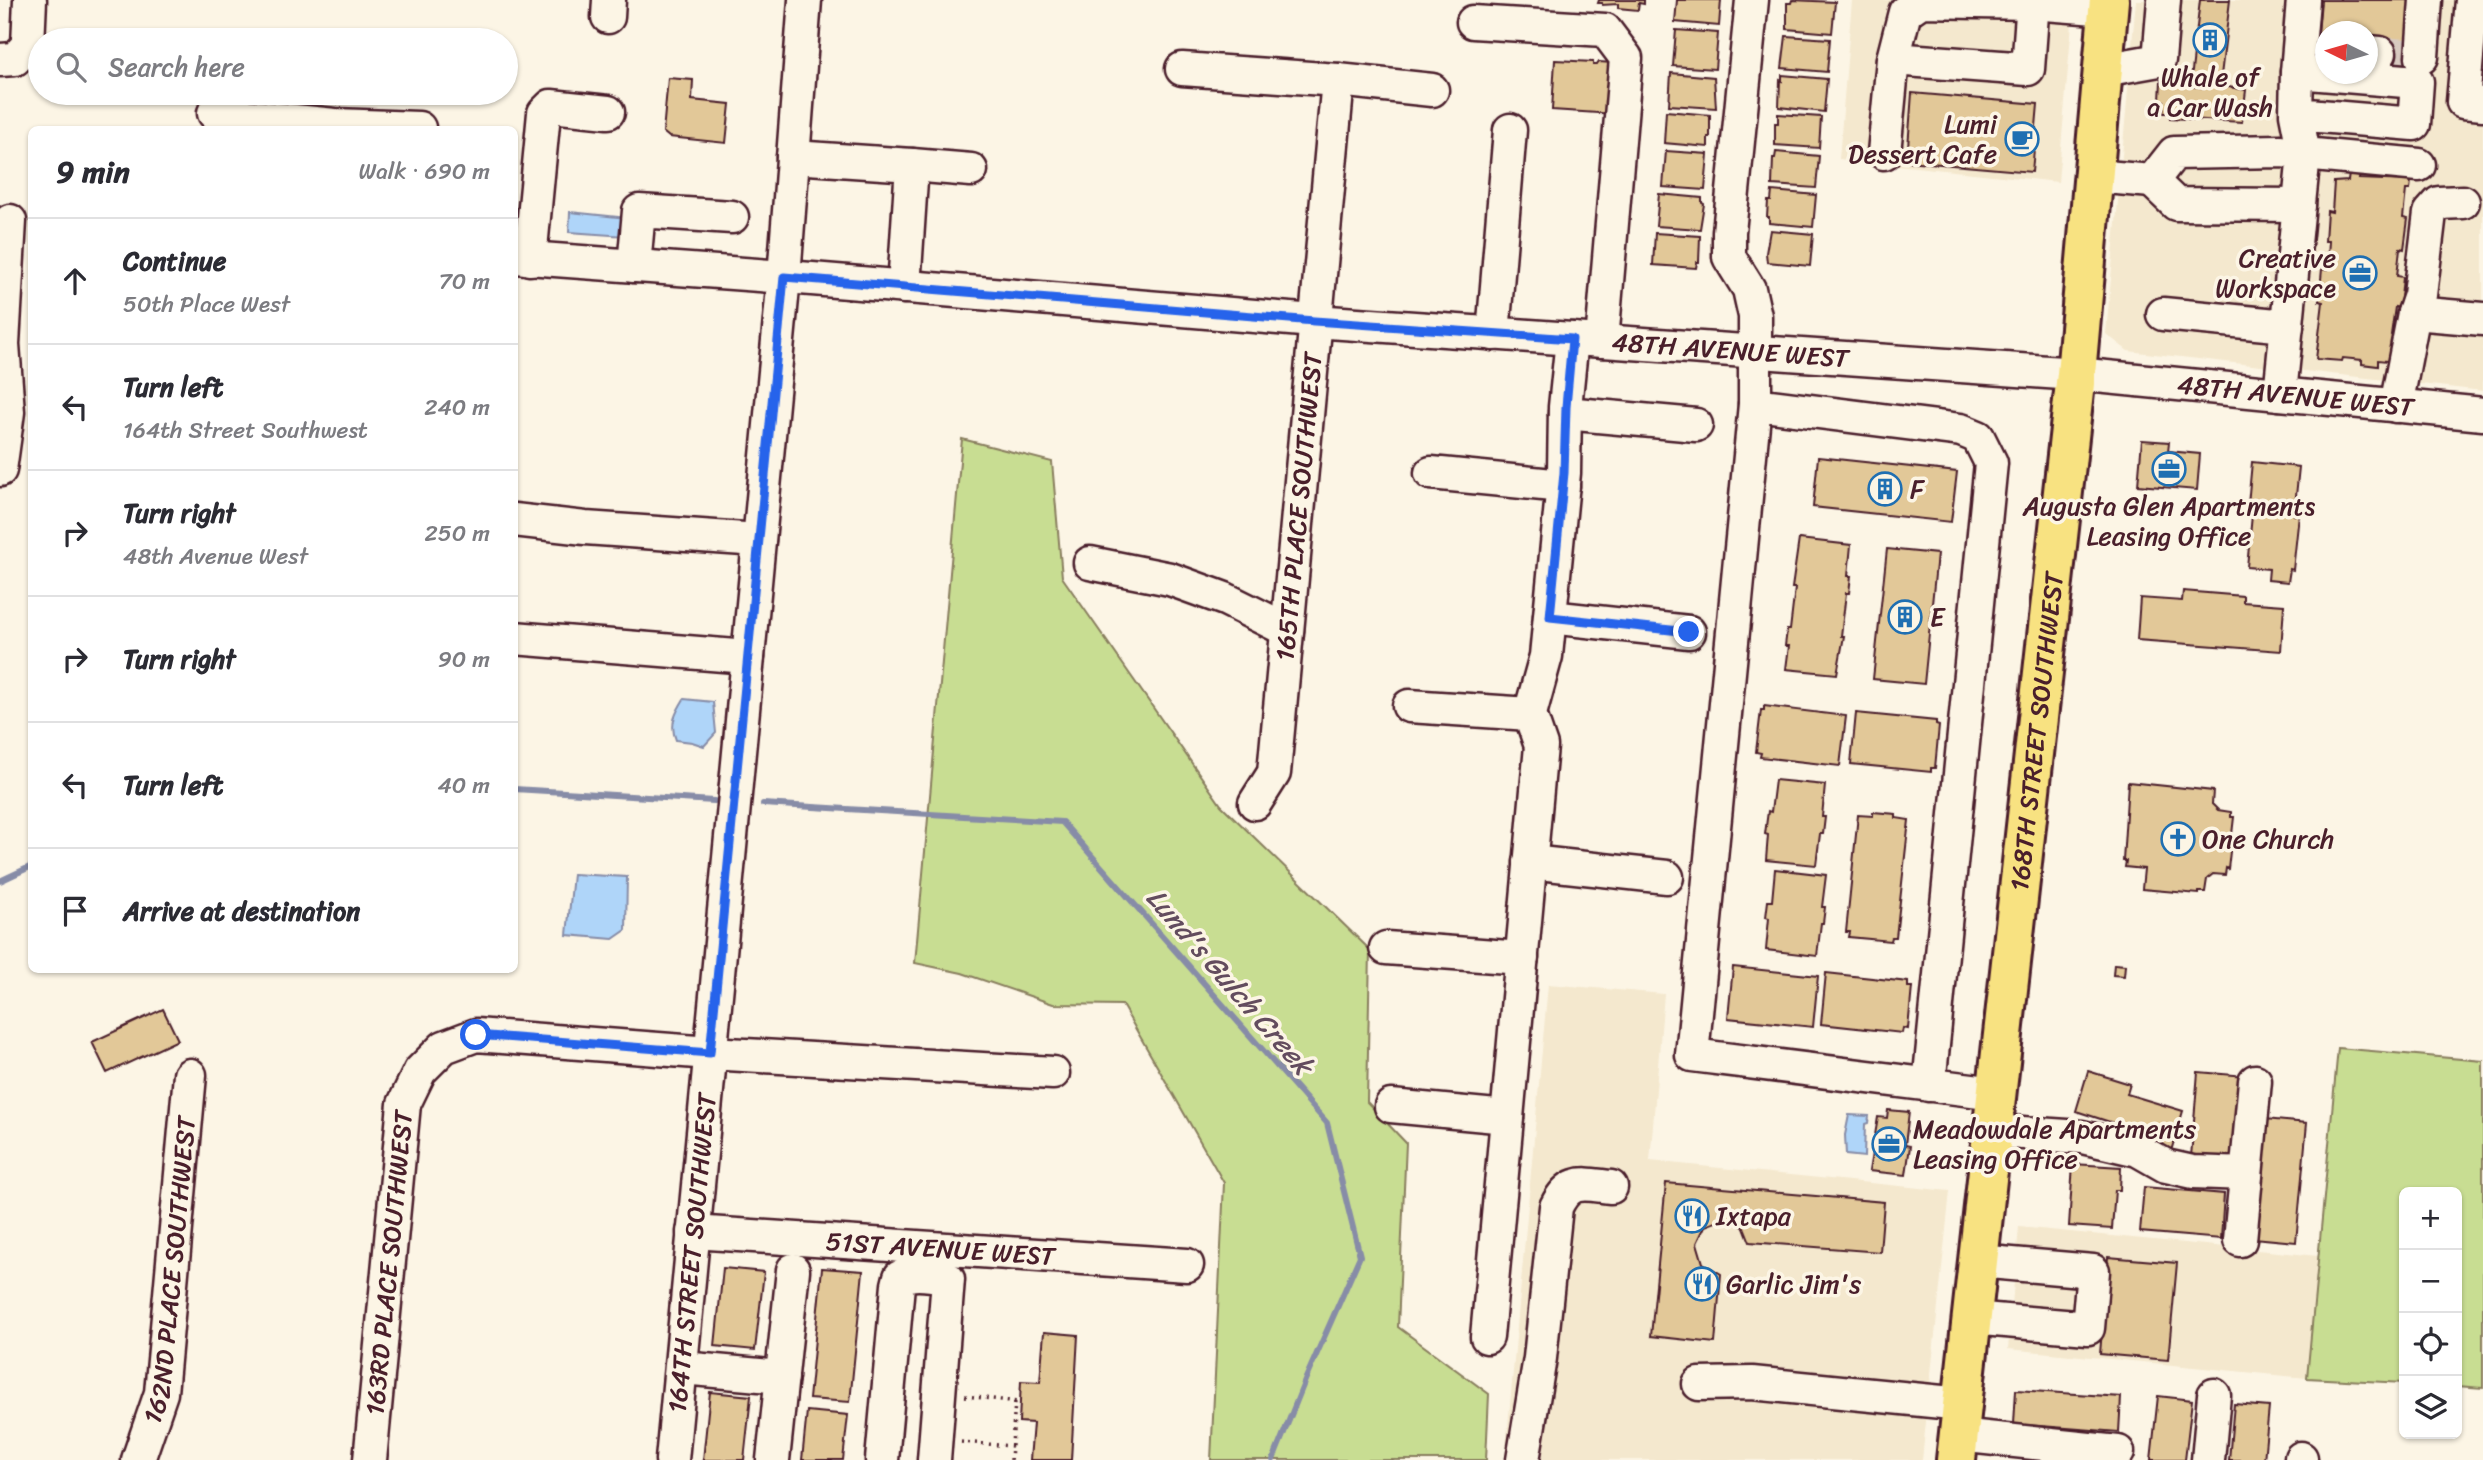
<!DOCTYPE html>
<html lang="en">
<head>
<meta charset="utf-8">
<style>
	:root { --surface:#fff; --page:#f2f2f3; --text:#2b2b33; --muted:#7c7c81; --line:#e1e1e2 }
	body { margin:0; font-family:Sriracha,sans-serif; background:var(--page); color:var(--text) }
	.controls { position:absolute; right:21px; bottom:21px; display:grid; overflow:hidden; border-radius:10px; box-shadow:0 2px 5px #0004 }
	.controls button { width:63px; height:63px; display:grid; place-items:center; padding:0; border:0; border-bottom:2px solid var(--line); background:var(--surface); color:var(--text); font:35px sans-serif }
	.compass { position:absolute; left:2315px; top:21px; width:63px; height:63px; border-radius:50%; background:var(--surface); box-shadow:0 2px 5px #0004; rotate:275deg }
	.stop { position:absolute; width:21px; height:21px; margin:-16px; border:5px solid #2563eb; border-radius:50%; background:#fff }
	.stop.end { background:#2563eb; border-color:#fff; box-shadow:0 2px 7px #0008 }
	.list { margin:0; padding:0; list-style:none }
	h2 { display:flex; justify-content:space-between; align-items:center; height:91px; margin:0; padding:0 28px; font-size:30px }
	h2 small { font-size:23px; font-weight:400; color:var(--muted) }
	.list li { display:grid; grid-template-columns:46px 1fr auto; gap:21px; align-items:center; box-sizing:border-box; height:126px; padding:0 28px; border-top:2px solid var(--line) }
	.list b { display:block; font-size:26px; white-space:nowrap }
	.list p { margin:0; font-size:23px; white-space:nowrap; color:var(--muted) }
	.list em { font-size:23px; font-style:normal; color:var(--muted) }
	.icon { flex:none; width:38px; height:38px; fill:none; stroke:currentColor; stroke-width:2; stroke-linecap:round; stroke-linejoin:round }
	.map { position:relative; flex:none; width:2483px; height:1460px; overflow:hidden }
	.search { position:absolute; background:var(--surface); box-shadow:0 2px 5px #0004; left:28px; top:28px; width:490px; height:77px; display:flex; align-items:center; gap:18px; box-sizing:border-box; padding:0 24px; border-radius:38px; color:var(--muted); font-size:26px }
	.panel { position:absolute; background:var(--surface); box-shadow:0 2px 5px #0004; left:28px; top:126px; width:490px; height:847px; border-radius:10px }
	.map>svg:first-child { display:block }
	.built { fill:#f4e8ce; fill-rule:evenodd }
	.green { fill:#c8dd92; stroke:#897e5e; stroke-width:2 }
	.water { fill:#afd5f9; stroke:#878ca7; stroke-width:2 }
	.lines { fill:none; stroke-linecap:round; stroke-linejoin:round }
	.stream { stroke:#878ca7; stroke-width:6 }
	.building { fill:#e2c898; stroke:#4a1f2b; stroke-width:2 }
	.minor-tunnel { stroke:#d8cac0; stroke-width:32; stroke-dasharray:32 16; stroke-linecap:butt }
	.minor-casing { stroke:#4a1f2b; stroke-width:37 }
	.major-casing { stroke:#4a1f2b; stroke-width:44 }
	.path { stroke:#4a1f2b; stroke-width:3.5; stroke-dasharray:2 5; stroke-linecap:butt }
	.minor { stroke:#fcf5e5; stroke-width:32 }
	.major { stroke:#f8e281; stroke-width:38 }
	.route { stroke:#2563eb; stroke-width:9 }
	.labels { text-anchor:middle; stroke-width:7; stroke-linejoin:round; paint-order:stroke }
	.poi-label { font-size:26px; fill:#4a1f2b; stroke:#fcf5e5; text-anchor:start }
	.street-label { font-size:26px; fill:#4a1f2b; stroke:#fcf5e5 }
	.water-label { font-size:28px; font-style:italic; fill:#634c5e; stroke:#fcf5e5 }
</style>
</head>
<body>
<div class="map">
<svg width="2483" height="1460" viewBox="0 0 2483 1460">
	<rect width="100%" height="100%" fill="#fcf5e5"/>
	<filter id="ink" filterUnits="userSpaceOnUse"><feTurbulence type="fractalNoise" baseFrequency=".0143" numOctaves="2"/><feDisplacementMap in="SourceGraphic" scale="14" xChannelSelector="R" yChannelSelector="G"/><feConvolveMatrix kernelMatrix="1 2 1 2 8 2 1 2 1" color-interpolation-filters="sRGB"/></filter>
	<g filter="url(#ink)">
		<path class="built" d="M1852 0H2074L2058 182 1839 159Z
			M2136 0H2483V391L2128 351 2106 334ZM2326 32H2368V74H2326Z
			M1548 984 1664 994 1650 1161 1950 1191 1922 1460H1505Z
			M2019 1227 2318 1256 2307 1378 2008 1349Z"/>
		<path class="green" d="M962 439 1052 462 1062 577 1221 805 1370 950 1367 1102 1406 1143 1398 1327 1489 1394 1486 1460H1211L1224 1183 1122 1005 1053 1004 962 973 915 963Z
			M2338 1048 2483 1061V1388L2457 1386V1192H2404V1383L2307 1378Z"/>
		<path class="water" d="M570 212 627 218 625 236 569 232Z
			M684 699 713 702 716 733 704 746 692 742 676 740C669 724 676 712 684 699Z
			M573 874 627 877 626 930 613 939 567 935Z
			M1849 1115 1869 1116 1868 1123 1865 1124 1864 1157 1846 1155 1845 1135Z"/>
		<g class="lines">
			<path class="stream" d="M514 789 714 801
				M763 804 1062 822 1327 1123 1360 1256 1306 1378 1273 1460
				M0 881 32 866"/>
		</g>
		<path class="building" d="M1599 0H1644V4L1639 3 1638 10 1618 8V4L1602 5V3H1598Z
			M1677 0H1721L1719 26 1675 22Z
			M1792 0 1835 2 1832 33 1787 29V3H1791Z
			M2200 0H2230L2220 84 2191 80Z
			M2321 0H2423L2409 30 2407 58 2380 56 2368 38V32H2326V35L2318 34Z
			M1676 30 1718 33 1715 69 1673 66Z
			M1786 36 1830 39 1827 72 1782 68Z
			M1555 60 1593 62V65H1597L1599 62 1612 63 1613 114 1552 110Z
			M1671 73 1714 77 1716 108 1669 105Z
			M1782 75 1827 79 1824 112 1779 107 1780 80 1782 81Z
			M668 78 693 80 692 100 730 104 726 143 669 137 663 132Z
			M2161 80 2188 81 2187 86 2210 88 2211 84 2246 90 2242 122 2170 118V113H2163L2164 101H2160Z
			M1912 93 2038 104 2032 172 1907 161Z
			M1666 111 1710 115V137H1708V147L1664 143Z
			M1778 114 1821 117 1819 148 1775 145V123H1778Z
			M1666 151 1708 154 1705 190 1663 187Z
			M1776 152 1819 156 1816 188 1772 185 1773 158H1775Z
			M2349 174 2360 175 2359 179 2411 181 2410 190H2406L2403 218 2408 219 2404 249 2400 248 2397 276 2403 277 2400 308 2395 307 2391 335 2399 336 2396 362 2378 360V366L2362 364V360L2343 358 2342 361 2316 359 2323 302 2319 301 2322 269 2327 270 2329 241H2325L2327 211 2332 212 2334 182 2348 181Z
			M1772 191 1816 195 1813 227 1769 223V217H1767L1768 201H1771Z
			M1659 194 1702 198V203L1704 204 1700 229 1656 226Z
			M1770 230 1813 234 1810 266 1767 262 1766 253Z
			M1655 233 1700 236 1699 262H1697L1696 268 1653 265Z
			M2142 440 2169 442 2168 451 2200 454 2197 490 2138 485Z
			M1818 457 1957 472 1951 522 1813 507Z
			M2252 462 2299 467 2294 515H2299L2293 570 2290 569 2288 582 2268 580 2269 569 2247 567 2252 515H2247Z
			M1799 539 1851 545 1848 576H1851L1849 593H1846L1841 636H1844L1837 674 1786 669 1789 646H1785L1787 630H1790L1795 588H1792Z
			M1887 549 1937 554 1924 684 1873 679Z
			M2183 591 2243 596V602L2284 605 2281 651 2137 640 2140 598 2182 601Z
			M1764 706 1846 716 1840 766 1760 757 1761 753 1756 752 1761 710H1764Z
			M1856 713 1936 721V725L1939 726 1935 768H1931V772L1851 764Z
			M1775 780 1825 785 1822 817H1825L1823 834H1820L1816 865 1766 860 1768 835 1765 834 1768 811 1771 812Z
			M2128 782 2213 791 2212 804 2218 810 2231 812V817H2234L2228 869 2226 868 2225 875 2213 874 2207 879 2205 892H2199V894L2142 889 2144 869 2125 867 2126 861H2123Z
			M1873 812 1896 814V818L1909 820 1896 937H1892L1891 941 1849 937 1850 932H1846L1858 815 1873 816Z
			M1775 869 1826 875 1822 907H1825L1823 923H1821L1817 956 1766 950 1769 918 1766 917 1768 901H1772Z
			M2114 964 2125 965 2124 976 2113 975Z
			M1733 967 1818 976 1813 1027 1728 1018Z
			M1826 973 1908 982V987H1912L1908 1029 1903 1028 1902 1033 1821 1024Z
			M163 1009 178 1040 107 1073 92 1042Z
			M2088 1071 2130 1084 2127 1094 2183 1111 2171 1151 2110 1132 2113 1123 2076 1111Z
			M2198 1072 2245 1076 2237 1161 2191 1157Z
			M1888 1110 1909 1112 1905 1145 1910 1146 1906 1175 1869 1171 1878 1117 1887 1118Z
			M2265 1119 2307 1123 2296 1242 2254 1238Z
			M2073 1164 2121 1167 2120 1190H2115L2112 1229 2069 1226Z
			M1666 1183 1884 1202 1880 1252 1750 1242 1744 1227 1726 1218 1705 1226 1697 1243 1703 1263 1721 1274 1715 1343 1651 1336Z
			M2144 1187 2224 1194 2221 1239 2140 1232Z
			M2108 1257 2177 1263 2168 1360 2100 1354Z
			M723 1268 764 1272 755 1350 715 1346Z
			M822 1268 863 1271 850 1402 809 1399Z
			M1044 1332 1078 1335 1071 1460H1030L1033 1423 1019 1422 1021 1381 1040 1382Z
			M2016 1390 2121 1397 2119 1432 2014 1424Z
			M710 1392 751 1396 744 1460H703Z
			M2158 1396 2192 1400 2185 1460H2151Z
			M2234 1404 2269 1407 2264 1460H2229Z
			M807 1411 848 1415 843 1460H802Z"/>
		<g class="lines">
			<path class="minor-tunnel" d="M2380 53 2407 55"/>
			<defs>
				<g id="minor">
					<path d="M1752 0 1729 232V257L1749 289 1755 316V404"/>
					<path d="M2472 0 2463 102 2483 104"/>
					<path d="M608 17 609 0"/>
					<path d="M1473 22 1605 30 1626 58 1602 341"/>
					<path d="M2368 52 2380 53"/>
					<path d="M2422 57 2426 0"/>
					<path d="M1893 59 2028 69 2033 0"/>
					<path d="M0 60 15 59 28 45 30 0"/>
					<path d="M1182 69 1338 80 1432 90"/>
					<path d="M2103 70 2159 60 2164 0"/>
					<path d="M2297 72 2303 0"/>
					<path d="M214 113 335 125 419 128"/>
					<path d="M2296 114 2297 72 2417 82 2414 124 2296 114 2304 154 2419 165"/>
					<path d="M1884 153 1893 59 1905 12 1921 1 2032 3 2109 9"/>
					<path d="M793 157 912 165 904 287"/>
					<path d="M912 165 971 170"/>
					<path d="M2094 176 2152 181 2174 153 2281 151 2304 154 2280 394"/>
					<path d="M2152 181 2176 204 2299 205"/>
					<path id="s1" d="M514 257 812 279 1314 321 2076 374 2483 414"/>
					<path d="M530 259 544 113 551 106 608 112"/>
					<path d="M634 266 639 211 732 217"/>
					<path d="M2414 313 2420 295 2430 213 2439 203 2463 202"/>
					<path d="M2163 314 2287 326"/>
					<path d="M1493 334 1510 130"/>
					<path d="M2396 406 2414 313 2483 319"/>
					<path d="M1565 413 1696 425"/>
					<path d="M0 470 8 412 3 344 10 221"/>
					<path d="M1431 473 1563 486"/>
					<path d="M514 520 585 528 759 540"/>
					<path d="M1090 563 1170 579 1225 599 1287 630"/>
					<path d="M1550 617 1689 632"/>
					<path d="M514 638 748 657"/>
					<path d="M1409 706 1530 714"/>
					<path id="s2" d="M1255 803 1274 773 1338 80"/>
					<path d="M1530 862 1667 877"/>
					<path d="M1386 948 1522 958"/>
					<path d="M1929 1085 1991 463 1978 437 1961 430 1755 404 1692 1055 1996 1093"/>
					<path d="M1391 1106 1507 1117"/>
					<path d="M1992 1131 2082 1137 2138 1150 2166 1166 2193 1172 2246 1174"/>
					<path id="s3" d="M693 1232 1187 1265"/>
					<path d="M2240 1240 2255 1081"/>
					<path d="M1971 1318 2088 1328 2093 1271 1978 1261"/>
					<path d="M1487 1337 1541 746 1530 714 1546 656 1564 473 1565 407 1572 339"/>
					<path d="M682 1368 782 1377"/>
					<path d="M1699 1384 1752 1383 1962 1404"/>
					<path d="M1958 1435 2118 1452"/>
					<path id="s4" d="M138 1460 161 1393 190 1075"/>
					<path id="s5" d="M370 1460 404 1104 420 1071 444 1047 476 1035 710 1053 1053 1073"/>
					<path id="s6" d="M672 1460 784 277 805 0"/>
					<path d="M773 1460 793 1270"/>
					<path d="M882 1460 898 1285 900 1277C913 1272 935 1274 948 1279L934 1460"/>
					<path d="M1523 1460 1540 1358 1556 1207C1570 1178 1583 1184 1611 1187"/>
					<path d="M2208 1460 2214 1395"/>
					<path d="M2301 1460V1458"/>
				</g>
				<g id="major">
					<path id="s7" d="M1956 1460 2076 374 2109 0"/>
				</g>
			</defs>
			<use href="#minor" class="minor-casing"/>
			<use href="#major" class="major-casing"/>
			<path class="path" d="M965 1396 1019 1402
				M961 1442 1012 1446
				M1011 1460 1015 1401"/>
			<use href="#minor" class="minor"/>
			<use href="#major" class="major"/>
		</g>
	</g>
	<g class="lines" filter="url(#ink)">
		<path class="route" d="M476 1035 710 1053 784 277 1314 321 1572 339 1566 407 1564 473 1550 617 1689 632"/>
	</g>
	<defs>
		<symbol id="building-ring" viewBox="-11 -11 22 22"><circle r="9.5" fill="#fcf5e5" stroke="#1f6fb2" stroke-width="1.5"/><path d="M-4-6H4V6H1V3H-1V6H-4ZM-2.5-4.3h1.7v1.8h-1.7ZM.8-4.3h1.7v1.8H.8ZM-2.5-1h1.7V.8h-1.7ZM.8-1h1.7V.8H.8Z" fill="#1f6fb2"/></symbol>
		<symbol id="cafe-ring" viewBox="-11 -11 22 22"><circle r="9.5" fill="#fcf5e5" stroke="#1f6fb2" stroke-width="1.5"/><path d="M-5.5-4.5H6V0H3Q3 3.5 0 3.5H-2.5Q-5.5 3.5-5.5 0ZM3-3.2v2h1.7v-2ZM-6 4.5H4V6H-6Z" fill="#1f6fb2"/></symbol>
		<symbol id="office-ring" viewBox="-11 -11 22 22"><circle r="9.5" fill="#fcf5e5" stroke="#1f6fb2" stroke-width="1.5"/><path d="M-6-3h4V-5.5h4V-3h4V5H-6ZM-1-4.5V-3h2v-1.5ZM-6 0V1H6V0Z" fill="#1f6fb2"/></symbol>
		<symbol id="church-ring" viewBox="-11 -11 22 22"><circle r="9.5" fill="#fcf5e5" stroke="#1f6fb2" stroke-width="1.5"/><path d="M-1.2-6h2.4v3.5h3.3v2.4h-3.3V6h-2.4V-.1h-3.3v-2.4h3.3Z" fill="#1f6fb2"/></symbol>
		<symbol id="restaurant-ring" viewBox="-11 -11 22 22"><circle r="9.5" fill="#fcf5e5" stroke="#1f6fb2" stroke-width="1.5"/><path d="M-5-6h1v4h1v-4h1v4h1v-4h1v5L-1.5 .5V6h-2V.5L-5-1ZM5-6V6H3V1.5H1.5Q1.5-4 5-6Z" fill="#1f6fb2"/></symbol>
	</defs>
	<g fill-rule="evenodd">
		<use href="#building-ring" x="2191" y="21" width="38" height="38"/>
		<use href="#cafe-ring" x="2003" y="120" width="38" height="38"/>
		<use href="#office-ring" x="2341" y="254" width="38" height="38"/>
		<use href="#office-ring" x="2150" y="450" width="38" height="38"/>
		<use href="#building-ring" x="1866" y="470" width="38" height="38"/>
		<use href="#building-ring" x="1886" y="598" width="38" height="38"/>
		<use href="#church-ring" x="2159" y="820" width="38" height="38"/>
		<use href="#office-ring" x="1870" y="1125" width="38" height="38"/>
		<use href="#restaurant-ring" x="1673" y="1197" width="38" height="38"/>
		<use href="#restaurant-ring" x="1683" y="1265" width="38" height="38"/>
	</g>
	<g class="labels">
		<g class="poi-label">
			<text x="2210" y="86" text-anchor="middle">Whale of<tspan x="2210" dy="30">a Car Wash</tspan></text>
			<text x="1997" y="133" text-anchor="end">Lumi<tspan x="1997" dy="30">Dessert Cafe</tspan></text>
			<text x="2336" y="267" text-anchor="end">Creative<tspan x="2336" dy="30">Workspace</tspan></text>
			<text x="1910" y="498">F</text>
			<text x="2169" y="515" text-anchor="middle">Augusta Glen Apartments<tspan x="2169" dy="30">Leasing Office</tspan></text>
			<text x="1930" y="626">E</text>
			<text x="2202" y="848">One Church</text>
			<text x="1913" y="1138">Meadowdale Apartments<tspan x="1913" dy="30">Leasing Office</tspan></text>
			<text x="1716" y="1225">Ixtapa</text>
			<text x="1726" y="1293">Garlic Jim's</text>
		</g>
		<g class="street-label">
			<text dy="9" stroke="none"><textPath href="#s1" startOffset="1220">48TH AVENUE WEST</textPath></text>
			<text dy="9" stroke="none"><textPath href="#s1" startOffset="1787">48TH AVENUE WEST</textPath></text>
			<text dy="9" stroke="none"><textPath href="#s2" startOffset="303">165TH PLACE SOUTHWEST</textPath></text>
			<text dy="9" stroke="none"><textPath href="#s7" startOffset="733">168TH STREET SOUTHWEST</textPath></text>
			<text dy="9" stroke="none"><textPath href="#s3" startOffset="248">51ST AVENUE WEST</textPath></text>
			<text dy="9" stroke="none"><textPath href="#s6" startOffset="208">164TH STREET SOUTHWEST</textPath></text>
			<text dy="9" stroke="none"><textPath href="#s5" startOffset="198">163RD PLACE SOUTHWEST</textPath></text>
			<text dy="9" stroke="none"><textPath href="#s4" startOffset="194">162ND PLACE SOUTHWEST</textPath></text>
		</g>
		<g class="water-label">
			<text transform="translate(1230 981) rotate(49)" y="10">Lund's Gulch Creek</text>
		</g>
	</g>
</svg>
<div class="controls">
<button>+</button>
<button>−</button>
<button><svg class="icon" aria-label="locate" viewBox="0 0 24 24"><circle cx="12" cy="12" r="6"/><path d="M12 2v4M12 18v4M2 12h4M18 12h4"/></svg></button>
<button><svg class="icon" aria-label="layers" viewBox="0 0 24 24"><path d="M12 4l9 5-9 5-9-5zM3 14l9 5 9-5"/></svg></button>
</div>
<svg class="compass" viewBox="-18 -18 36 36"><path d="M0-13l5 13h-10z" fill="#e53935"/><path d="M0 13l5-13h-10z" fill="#7c7c81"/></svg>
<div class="stop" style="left:476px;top:1035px"></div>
<div class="stop end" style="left:1689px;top:632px"></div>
<div class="search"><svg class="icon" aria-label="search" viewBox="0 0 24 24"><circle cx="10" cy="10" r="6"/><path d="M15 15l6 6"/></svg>Search here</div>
<section class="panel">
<h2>9 min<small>Walk · 690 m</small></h2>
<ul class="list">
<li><svg class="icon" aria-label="ahead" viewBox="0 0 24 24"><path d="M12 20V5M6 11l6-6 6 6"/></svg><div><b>Continue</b><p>50th Place West</p></div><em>70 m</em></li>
<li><svg class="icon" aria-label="left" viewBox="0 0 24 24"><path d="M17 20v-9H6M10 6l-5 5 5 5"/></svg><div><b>Turn left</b><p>164th Street Southwest</p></div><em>240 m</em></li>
<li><svg class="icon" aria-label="right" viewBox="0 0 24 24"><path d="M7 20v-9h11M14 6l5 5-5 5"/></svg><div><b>Turn right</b><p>48th Avenue West</p></div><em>250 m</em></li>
<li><svg class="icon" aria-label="right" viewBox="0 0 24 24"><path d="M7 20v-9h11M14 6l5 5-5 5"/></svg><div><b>Turn right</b></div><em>90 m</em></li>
<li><svg class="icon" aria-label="left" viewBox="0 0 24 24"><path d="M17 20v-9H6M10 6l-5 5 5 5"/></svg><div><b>Turn left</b></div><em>40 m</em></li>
<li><svg class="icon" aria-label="arrive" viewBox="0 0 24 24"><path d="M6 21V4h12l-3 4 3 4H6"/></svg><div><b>Arrive at destination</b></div></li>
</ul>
</section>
</div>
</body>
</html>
